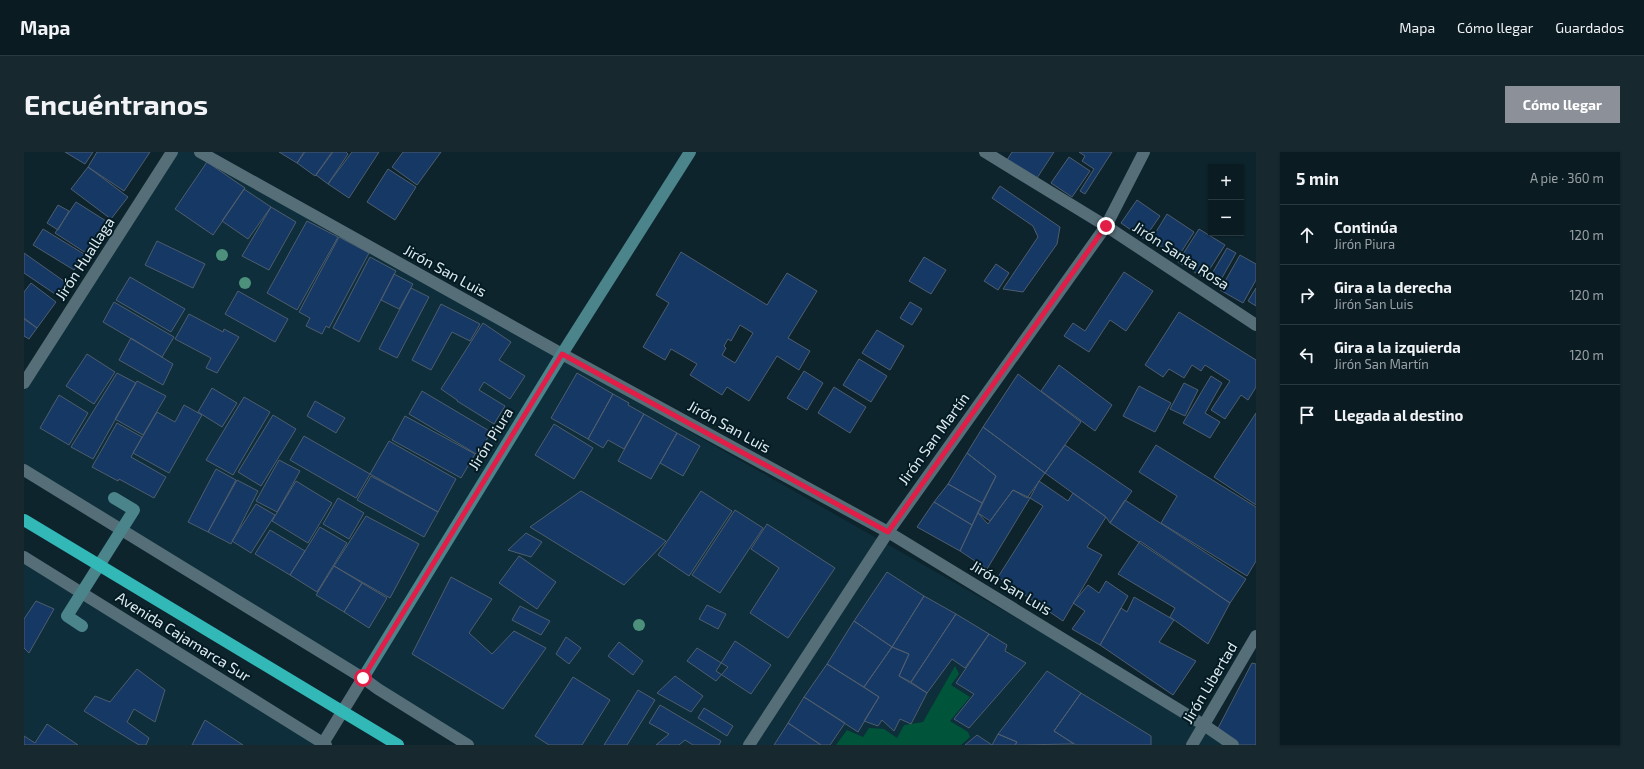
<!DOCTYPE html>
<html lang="es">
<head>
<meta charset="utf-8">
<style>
	:root { --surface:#0a1b22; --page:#18282f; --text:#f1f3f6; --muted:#99a1a5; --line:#2a3940; --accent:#8c9099 }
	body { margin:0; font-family:"Exo 2",sans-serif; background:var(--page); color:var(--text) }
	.controls { position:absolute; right:12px; top:12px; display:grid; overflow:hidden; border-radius:0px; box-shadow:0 1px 3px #0004 }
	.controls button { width:36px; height:36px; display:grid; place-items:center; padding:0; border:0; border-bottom:1px solid var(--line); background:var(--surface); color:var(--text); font:20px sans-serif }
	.stop { position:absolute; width:12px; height:12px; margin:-9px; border:3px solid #e11d48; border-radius:50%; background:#fff }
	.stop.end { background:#e11d48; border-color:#fff; box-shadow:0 1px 4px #0008 }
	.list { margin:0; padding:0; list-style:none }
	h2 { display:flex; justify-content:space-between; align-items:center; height:52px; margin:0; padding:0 16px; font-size:17px }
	h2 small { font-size:13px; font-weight:400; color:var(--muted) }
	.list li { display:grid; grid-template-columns:26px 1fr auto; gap:12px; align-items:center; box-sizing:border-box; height:60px; padding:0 16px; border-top:1px solid var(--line) }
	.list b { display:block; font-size:15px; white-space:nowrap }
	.list p { margin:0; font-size:13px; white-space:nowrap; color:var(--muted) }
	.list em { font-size:13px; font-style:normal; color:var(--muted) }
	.icon { flex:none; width:22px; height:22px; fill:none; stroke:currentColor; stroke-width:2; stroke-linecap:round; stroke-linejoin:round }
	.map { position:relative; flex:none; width:1232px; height:593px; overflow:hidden; border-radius:0px }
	header { display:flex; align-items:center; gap:24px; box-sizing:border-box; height:56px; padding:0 20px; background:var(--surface); border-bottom:1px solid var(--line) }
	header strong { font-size:19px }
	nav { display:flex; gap:22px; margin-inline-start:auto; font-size:14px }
	.intro { display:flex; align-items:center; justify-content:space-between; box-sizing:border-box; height:96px; padding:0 24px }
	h1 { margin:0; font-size:28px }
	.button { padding:10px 18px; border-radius:0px; background:var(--accent); color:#fff; font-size:14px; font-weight:700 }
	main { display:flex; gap:24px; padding:0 24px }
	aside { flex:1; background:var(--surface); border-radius:0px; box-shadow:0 1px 3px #0004 }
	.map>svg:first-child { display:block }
	.built { fill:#0d2e3a }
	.green { fill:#00543a }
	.building { fill:#153864; stroke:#4f5d6e; fill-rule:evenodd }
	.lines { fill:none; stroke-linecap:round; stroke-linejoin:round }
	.street { stroke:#556e78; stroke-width:12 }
	.secondary { stroke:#4b848b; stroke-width:12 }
	.highway { stroke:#33b8b8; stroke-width:12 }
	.tree { fill:#4d917c }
	.route { stroke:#e11d48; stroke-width:5 }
	.labels { text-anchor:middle; stroke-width:4; stroke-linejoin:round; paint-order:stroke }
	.street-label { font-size:15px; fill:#deebf1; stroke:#041b23 }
</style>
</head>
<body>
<header>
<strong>Mapa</strong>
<nav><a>Mapa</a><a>Cómo llegar</a><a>Guardados</a></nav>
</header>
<div class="intro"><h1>Encuéntranos</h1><a class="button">Cómo llegar</a></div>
<main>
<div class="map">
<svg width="1232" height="593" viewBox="0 0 1232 593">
	<rect width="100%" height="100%" fill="#0d242d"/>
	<path class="built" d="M148 0H176L1180 573 1211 593H449L0 318V231Z
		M0 410 299 593H0Z"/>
	<path class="green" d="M931 514 935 522 927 533 946 545 926 569 944 580 946 585 937 593H812L823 578 839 585 845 576 860 577 873 586 880 573 899 570Z"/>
	<path class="building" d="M41 0H69L61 12Z
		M73 0H126L100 39 64 15Z
		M255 0H280L273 11Z
		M281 0H308L291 24 273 11Z
		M309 0H322L324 2 304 32 292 23Z
		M328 0H355L325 46 304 32Z
		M379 0H417L393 33 368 15Z
		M988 0H1030L1013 26 983 8Z
		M1055 0H1088L1061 42 1056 39 1070 17 1058 9 1061 4Z
		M1045 5 1066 19 1048 45 1027 31Z
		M183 10 221 36 189 83 151 57Z
		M64 15 104 45 87 67 47 37Z
		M364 17 392 35 371 68 343 50Z
		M976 34 1036 75 1033 92 999 140 979 137 1014 85 1009 74 968 46Z
		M220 37 247 55 224 87 198 69Z
		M1113 48 1136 64 1120 87 1097 71Z
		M52 50 82 69 62 101 31 81Z
		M34 53 45 59 34 78 23 71Z
		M247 55 272 70 245 118 218 104Z
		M1143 62 1170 80 1154 105 1127 88Z
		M283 69 314 85 273 158 243 141Z
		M19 77 60 102 50 118 9 93Z
		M1175 77 1201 93 1180 126 1154 110Z
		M315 85 345 101 305 176 302 174 298 182 282 174 286 166 275 160Z
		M133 89 181 112 169 136 121 113Z
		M1203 96 1212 101 1195 131 1186 125Z
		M657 100 743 153 763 121 793 139 764 186 786 199 775 218 753 204 725 249 703 235 698 243 666 223 673 212 647 197 641 208 619 195 645 151 632 143ZM716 173 729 181 711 211 698 203 702 196 700 194 704 187 707 189Z
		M0 101 44 132 34 144 0 121Z
		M1216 103 1232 112V128L1219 151 1196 138Z
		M346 105 372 119 335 190 309 176Z
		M900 105 922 118 907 142 885 129Z
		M972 112 985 121 974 138 960 129Z
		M1100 120 1129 139 1102 179 1086 168 1065 200 1040 184 1049 171 1061 179Z
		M370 122 389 132 375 157 357 148Z
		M106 125 161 157 147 180 92 148Z
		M7 131 32 150 13 176 0 166V140Z
		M387 136 405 145 373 206 355 197Z
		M1232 136V154L1224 149Z
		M214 139 264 167 251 190 201 162Z
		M90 150 150 185 138 205 79 170Z
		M886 150 898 157 888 173 876 166Z
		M417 152 456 172 446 189 428 180 407 218 388 208Z
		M1155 160 1232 208V235L1224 248 1217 243 1201 267 1187 258 1206 229 1181 213 1177 219 1168 213 1160 226 1145 217 1139 225 1121 213Z
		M165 162 199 180 200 177 215 185 193 221 182 216 187 206 151 187Z
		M0 167 13 176 5 187 0 184Z
		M459 171 487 190 475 208 501 224 486 247 460 230 455 238 481 254 470 272 433 249V248L417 237Z
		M853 178 880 194 866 218 838 201Z
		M107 186 149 212 139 233 95 208Z
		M63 202 91 220 70 252 42 234Z
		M835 207 863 224 847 250 819 233Z
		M1035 213 1088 253 1071 279 1017 239Z
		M780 219 799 231 783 258 763 246Z
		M93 221 112 231 69 307 47 295Z
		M553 221 589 242 564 287 527 266Z
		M994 222 1057 270 1021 321 959 275Z
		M1187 224 1198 231 1181 261 1196 270 1186 286 1159 271Z
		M113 229 142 244 119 283 91 267Z
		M1160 231 1174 238 1161 264 1146 257Z
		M1115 234 1147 251 1131 280 1099 264Z
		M810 235 842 255 826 281 794 261Z
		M188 236 213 251 198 275 174 260Z
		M398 239 467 280 454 303 385 262Z
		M589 242 605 251 604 253 620 262 600 297 584 288 579 296 564 287Z
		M35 243 64 261 45 293 16 276Z
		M220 245 246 260 209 323 182 308Z
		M291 249 321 266 312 281 283 264Z
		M160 253 178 263 145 321 109 301 133 260 151 270Z
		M1232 261V353L1190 325Z
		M620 262 653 281 627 327 594 309Z
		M249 263 272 277 237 334 214 320Z
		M381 264 451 302 437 326 368 288Z
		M93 271 118 285 107 305 142 325 130 346 95 327 94 329 68 315Z
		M530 272 569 296 550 327 511 303Z
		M959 275 1021 321 1003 346 989 338 966 369 954 361 972 324 943 301Z
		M653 281 676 294 659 324 636 311Z
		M280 284 346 322 332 346 266 308Z
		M365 289 432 327 414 360 346 322Z
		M1041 293 1108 339 1086 371 1082 365 1021 321Z
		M1132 293 1232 355V409L1223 424 1137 371 1153 344 1115 320Z
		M943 301 972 324 958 351 924 332Z
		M255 308 276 319 253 360 232 349Z
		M192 317 212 328 184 380 164 370Z
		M347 324 414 360 400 385 333 348Z
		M213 328 234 339 207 392 184 380Z
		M272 329 308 351 284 391 248 369Z
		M1015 329 1044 349 1049 341 1082 365 1063 395 1078 403 1039 469 974 425 1019 354 1006 346Z
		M924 332 958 351 948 373 910 350Z
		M989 338 1006 346 963 417 936 399 954 361 964 372Z
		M557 339 642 389 600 433 506 375Z
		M677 339 708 359 665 424 634 403Z
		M314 346 340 361 325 387 299 372Z
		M1101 348 1222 427 1206 451 1086 371Z
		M910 350 948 373 936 399 893 375Z
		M232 352 251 363 227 401 208 389Z
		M711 358 739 376 696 441 668 423Z
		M342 364 395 392 366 446 310 414Z
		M743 372 811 416 764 486 726 461 755 416 727 397Z
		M296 375 323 391 293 440 266 423Z
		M246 378 281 399 266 423 231 402Z
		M502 381 518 390 507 405 484 398Z
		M1116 389 1206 451 1184 492 1146 465 1151 456 1094 422Z
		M495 404 532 430 513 457 475 431Z
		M310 414 338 431 320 460 292 443Z
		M863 420 900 444 868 495 830 469Z
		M427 425 468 447 445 481 468 502 490 479 522 496 479 557 388 502Z
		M1082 429 1104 444 1076 493 1048 477 1061 459 1049 451 1064 433 1075 441Z
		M338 431 363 446 345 476 320 460Z
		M900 444 932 462 887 530 875 524 885 502 868 495Z
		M1110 445 1150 468 1135 490 1172 509 1149 543 1076 493 1097 456 1103 460Z
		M12 449 30 457 5 501 0 496V467Z
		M683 453 702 462 694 477 675 467Z
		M496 454 526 469 517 483 488 468Z
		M932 462 965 482 941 516 928 507 903 541 887 530Z
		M830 469 868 495 840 535 803 512Z
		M965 482 983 493 981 499 1002 511 945 576 930 567 950 542 932 531Z
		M542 485 557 496 545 512 532 502Z
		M711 489 747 513 727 542 692 519Z
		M595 490 619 509 609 523 584 504Z
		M868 495 885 502 875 524 903 541 887 572 876 567 870 579 858 568 854 574 840 569 855 545 840 535Z
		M673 496 704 515 692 529 663 509Z
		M1228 511 1232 512V593H1213L1191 582Z
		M803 512 855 545 834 580 780 545Z
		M113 517 141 538 131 570 110 557 103 570 125 586 122 593H115L60 559 71 544 86 550Z
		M1023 519 1057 541 1030 579 1050 592 991 593 993 590 974 582Z
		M651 524 679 544 667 560 633 541Z
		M549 525 586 548 558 593H525L511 584Z
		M614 538 631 548 603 593H580Z
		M1057 541 1127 584V593H1052L1030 579Z
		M780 545 821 571 806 593H797L764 571Z
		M636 553 697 589 695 593H669L661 588 655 593H632L645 582 625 571Z
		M680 556 709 574 703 584 674 566Z
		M181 568 219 593H168Z
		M764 571 797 593H750Z
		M23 572 54 593H0V584L11 591Z
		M974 582 993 590 991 593H941L953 583 968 593Z"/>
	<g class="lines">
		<path class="street" d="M176 0 538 202 864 380 1180 573 1209 593
			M961 0 1082 74 1232 173
			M0 231 148 0
			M0 318 339 526 354 537 444 593
			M0 405 302 593
			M298 593 339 526
			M725 593 864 380 1082 74 1120 0
			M1168 593 1232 484"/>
		<path class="secondary" d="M58 474 43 464 110 358 90 346
			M339 526 538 202 666 0"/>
		<path class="highway" d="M0 368 374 593"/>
	</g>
	<g class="tree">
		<circle cx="198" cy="103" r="6"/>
		<circle cx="221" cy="131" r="6"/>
		<circle cx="615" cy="473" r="6"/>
	</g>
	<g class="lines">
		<path class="route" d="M339 526 538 202 864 380 1082 74"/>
	</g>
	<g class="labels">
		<g class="street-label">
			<text transform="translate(1157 104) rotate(33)" y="5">Jirón Santa Rosa</text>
			<text transform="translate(61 107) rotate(-57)" y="5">Jirón Huallaga</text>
			<text transform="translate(421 119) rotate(29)" y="5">Jirón San Luis</text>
			<text transform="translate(705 275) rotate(29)" y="5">Jirón San Luis</text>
			<text transform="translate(467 287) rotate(-58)" y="5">Jirón Piura</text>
			<text transform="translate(910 287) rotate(-54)" y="5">Jirón San Martín</text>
			<text transform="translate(987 436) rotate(31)" y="5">Jirón San Luis</text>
			<text transform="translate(159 485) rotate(32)" y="5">Avenida Cajamarca Sur</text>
			<text transform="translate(1186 531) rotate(-59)" y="5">Jirón Libertad</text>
		</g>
	</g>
</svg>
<div class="controls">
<button>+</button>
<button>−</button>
</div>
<div class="stop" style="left:339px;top:526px"></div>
<div class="stop end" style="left:1082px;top:74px"></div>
</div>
<aside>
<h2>5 min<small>A pie · 360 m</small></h2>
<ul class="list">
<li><svg class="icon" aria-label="ahead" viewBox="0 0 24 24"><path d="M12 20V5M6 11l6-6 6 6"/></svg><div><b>Continúa</b><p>Jirón Piura</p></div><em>120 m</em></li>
<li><svg class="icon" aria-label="right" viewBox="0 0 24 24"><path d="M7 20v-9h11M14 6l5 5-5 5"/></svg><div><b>Gira a la derecha</b><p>Jirón San Luis</p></div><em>120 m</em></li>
<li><svg class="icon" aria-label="left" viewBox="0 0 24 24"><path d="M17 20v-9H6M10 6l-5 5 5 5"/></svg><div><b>Gira a la izquierda</b><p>Jirón San Martín</p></div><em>120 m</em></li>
<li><svg class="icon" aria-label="arrive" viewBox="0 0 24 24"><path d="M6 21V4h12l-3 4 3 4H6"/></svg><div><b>Llegada al destino</b></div></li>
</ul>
</aside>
</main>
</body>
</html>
